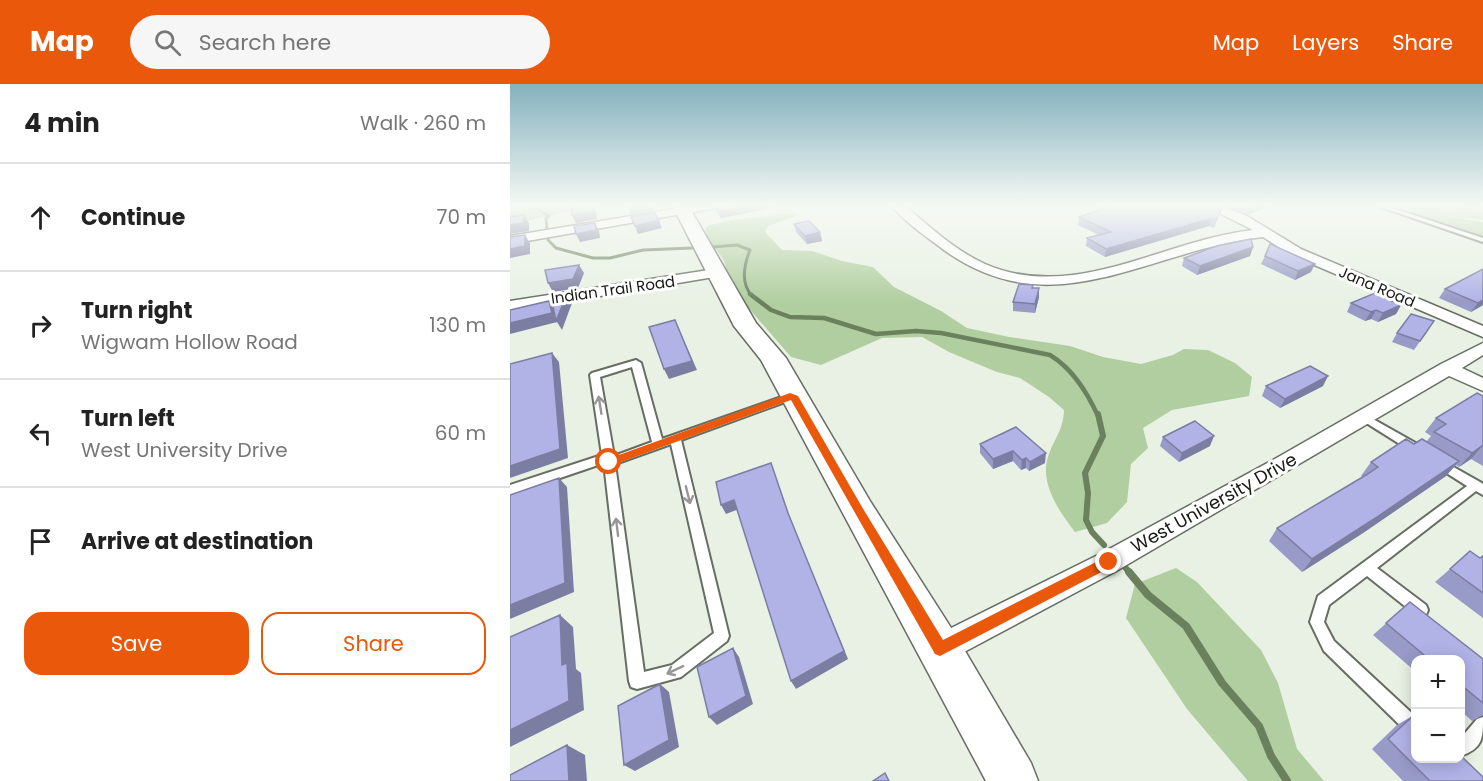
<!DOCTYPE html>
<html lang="en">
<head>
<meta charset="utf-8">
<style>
	:root { --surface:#fff; --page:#f6f6f6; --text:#222; --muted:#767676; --line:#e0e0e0; --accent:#ea580c }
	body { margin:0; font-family:Poppins,sans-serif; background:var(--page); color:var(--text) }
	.controls { position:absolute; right:18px; bottom:18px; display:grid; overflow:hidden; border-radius:12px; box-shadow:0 3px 15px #0003 }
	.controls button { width:54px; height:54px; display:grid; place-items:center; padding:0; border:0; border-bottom:2px solid var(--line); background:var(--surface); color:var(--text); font:30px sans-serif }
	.stop { position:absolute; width:18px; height:18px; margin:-14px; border:4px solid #ea580c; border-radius:50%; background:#fff }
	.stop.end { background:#ea580c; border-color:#fff; box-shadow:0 2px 6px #0008 }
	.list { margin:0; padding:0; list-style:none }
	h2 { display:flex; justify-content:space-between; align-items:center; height:78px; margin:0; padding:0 24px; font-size:26px }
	h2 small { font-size:20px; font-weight:400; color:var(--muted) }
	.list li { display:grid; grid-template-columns:39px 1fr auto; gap:18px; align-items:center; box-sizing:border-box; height:108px; padding:0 24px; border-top:2px solid var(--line) }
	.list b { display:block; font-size:22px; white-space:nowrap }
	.list p { margin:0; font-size:20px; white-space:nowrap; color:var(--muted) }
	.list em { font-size:20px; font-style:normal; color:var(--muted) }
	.actions { display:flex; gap:12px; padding:18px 24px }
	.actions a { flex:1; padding:14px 0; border:2px solid var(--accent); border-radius:18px; text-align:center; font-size:21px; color:var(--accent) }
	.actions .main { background:var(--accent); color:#fff }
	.icon { flex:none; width:33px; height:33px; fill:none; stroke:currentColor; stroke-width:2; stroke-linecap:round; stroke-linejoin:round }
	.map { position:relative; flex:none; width:973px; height:697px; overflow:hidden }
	header { display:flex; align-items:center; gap:36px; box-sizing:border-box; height:84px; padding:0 30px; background:var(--accent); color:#fff }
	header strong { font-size:28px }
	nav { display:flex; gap:33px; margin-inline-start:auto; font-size:21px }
	.search { width:420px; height:54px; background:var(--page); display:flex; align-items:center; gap:15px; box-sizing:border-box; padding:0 21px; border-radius:33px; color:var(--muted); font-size:22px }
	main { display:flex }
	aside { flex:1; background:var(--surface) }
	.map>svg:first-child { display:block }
	.green { fill:#b0ce9f }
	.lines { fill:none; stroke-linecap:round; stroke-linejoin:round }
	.stream-far3 { stroke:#6b815e; stroke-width:3 }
	.stream-far2 { stroke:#6b815e; stroke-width:4.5 }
	.stream-far1 { stroke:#6b815e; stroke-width:6 }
	.stream { stroke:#6b815e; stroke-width:8 }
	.lane-casing { stroke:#666d62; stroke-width:4 }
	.street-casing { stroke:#666d62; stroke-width:3 }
	.secondary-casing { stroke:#666d62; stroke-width:3 }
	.lane { fill:#fff; fill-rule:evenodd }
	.street { fill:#fff; fill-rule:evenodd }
	.secondary { fill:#fff; fill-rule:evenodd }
	.wall { fill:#989ac7 }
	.shaded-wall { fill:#7c7da2 }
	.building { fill:#b1b3e7; stroke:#7c7da2; stroke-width:1.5 }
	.oneway { stroke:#979896 }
	.route { fill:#ea580c }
	.labels { text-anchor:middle; stroke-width:6; stroke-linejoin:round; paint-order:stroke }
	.far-street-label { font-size:15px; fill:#171a15; stroke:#fff }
	.street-label { font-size:18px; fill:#171a15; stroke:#fff }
</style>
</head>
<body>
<header>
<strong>Map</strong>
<div class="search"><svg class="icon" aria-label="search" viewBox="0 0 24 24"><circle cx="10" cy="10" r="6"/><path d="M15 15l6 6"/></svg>Search here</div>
<nav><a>Map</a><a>Layers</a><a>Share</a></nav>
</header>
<main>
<aside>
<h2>4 min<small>Walk · 260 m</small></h2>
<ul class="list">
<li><svg class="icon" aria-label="ahead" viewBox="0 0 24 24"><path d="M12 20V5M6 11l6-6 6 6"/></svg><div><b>Continue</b></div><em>70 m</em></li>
<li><svg class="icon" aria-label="right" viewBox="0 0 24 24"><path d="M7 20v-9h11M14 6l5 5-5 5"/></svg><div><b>Turn right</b><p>Wigwam Hollow Road</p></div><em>130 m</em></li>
<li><svg class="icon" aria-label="left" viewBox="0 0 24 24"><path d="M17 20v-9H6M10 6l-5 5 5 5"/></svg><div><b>Turn left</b><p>West University Drive</p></div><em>60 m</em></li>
<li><svg class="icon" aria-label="arrive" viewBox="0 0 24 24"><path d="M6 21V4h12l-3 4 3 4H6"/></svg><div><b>Arrive at destination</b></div></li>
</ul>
<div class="actions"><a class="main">Save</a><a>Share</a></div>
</aside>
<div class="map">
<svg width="973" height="697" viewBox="0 0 973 697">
	<rect width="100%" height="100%" fill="#e8f1e4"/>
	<path class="green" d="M0 121H85L0 141Z
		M868 121 901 126 883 121H944L973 126V136L932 131 973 138V155Z
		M285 129 288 131 258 142 255 148 272 166 302 167 332 177 363 183 384 203 431 227 457 244 499 253 560 262 593 273 631 280 663 271 674 265 698 266 725 279 742 293 739 312 662 326 633 344 638 364 621 380 617 418 597 439 565 448C549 427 528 398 539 370 545 353 553 347 554 326L539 313 510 294 487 288 439 268 412 253 372 254 311 281 281 273 235 220 217 194C218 175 206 166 194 153L197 142 221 136Z
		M666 484 687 498 751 566 768 599 787 665 814 697H738L677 625 616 534 625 500Z"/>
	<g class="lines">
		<path class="stream-far3" d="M21 121 39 132 36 134 37 146
			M38 152V156L46 164 83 174H100L133 166 182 164
			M202 163 227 161 240 166C234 181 230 199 242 212"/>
		<path class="stream-far2" d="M240 210 261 226 280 233 314 234 366 250 406 247 431 249 540 271C563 285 577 308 588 332"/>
		<path class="stream-far1" d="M588 330 593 352 575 389 578 409 576 436 582 448 594 461
			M614 482 620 489"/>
		<path class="stream" d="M619 488 638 511 676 542 712 599 749 642 761 672 777 697"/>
		<defs>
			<path id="lane" d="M865 121H873L973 154V158Z
				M126 276 131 279 152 355 280 310 283 309 288 312 286 314 171 356 219 552 217 557 171 593 127 605 121 603 119 597 94 379 0 411V401L92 371 80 291 82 289ZM122 283 142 358 104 372 90 293ZM161 360 204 549 162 581 134 588 105 380Z
				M854 330 909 361 910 364 909 367H901L850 335 849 333 850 331Z
				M931 376 970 398 973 400V411L966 407 867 484 916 521 918 526 916 531 911 533 906 531 857 492 819 521 814 538 824 557 906 633V653L900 651 814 567 800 538 808 512 957 402 927 383 925 380 927 377Z
				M973 633C973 654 973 665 950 672V655L967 635Z"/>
			<path id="street" d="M188 121H212L206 124 0 160V152Z
				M381 121H394C419 142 444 166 475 180 565 219 653 156 743 146L693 121H708L737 132 791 165 973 242V253L781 171 753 153C635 166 539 249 426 160 411 149 393 136 381 121Z
				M205 185 210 186 212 189 210 192 0 227V217Z
				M973 259V271L952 284 973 294V307L939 292 608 486 441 575 430 580 419 575 415 565 419 555 590 470 763 376 931 280Z"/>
			<path id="secondary" d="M162 121H178L246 239 276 274 360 417 445 550 521 679 528 697H476L251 276 224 242Z"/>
		</defs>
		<use href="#lane" class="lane-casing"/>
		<use href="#street" class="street-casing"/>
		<use href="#secondary" class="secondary-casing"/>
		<use href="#lane" class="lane"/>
		<use href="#street" class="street"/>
		<use href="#secondary" class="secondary"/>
	</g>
	<path class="wall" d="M204 121H276L211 134 206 126Z
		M586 121H704L712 124 704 144 699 142 595 173 576 162 577 154 589 151 568 141 569 133 591 125Z
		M713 121H758L757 124 738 130Z
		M284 140 310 148 312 157 297 160 286 148Z
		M743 163 740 172 687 191 672 182 674 174Z
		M755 172 801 188 785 196 751 180Z
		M973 185V221L961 228 929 214 935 205Z
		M523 201V204H529V213L525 229 503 227V218Z
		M841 219 891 221 886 230 868 238 861 235 855 237 837 228Z
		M924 237 904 266 882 258 887 249Z
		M756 302H813L770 324 752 312Z
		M973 312V382L961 375 949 383 946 381 936 392 853 449 792 488 759 457 767 444 853 393 851 392 861 378 904 360 916 358 921 352 915 348 926 334Z
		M506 343 535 379 519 387 516 384 511 386 503 377 483 385 470 369V360Z
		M653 353 700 362 669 378 650 362Z
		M973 472V534L925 498 940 485 970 474Z
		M900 518 973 575V631L962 637 951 627V576H906V588L863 551Z
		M904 631 973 697H893L862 665 887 641Z"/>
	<path class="shaded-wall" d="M83 121 86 127 87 135 66 139 62 131Z
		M134 121H142L144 126 121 130 118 123Z
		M240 121H276L211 134 209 127Z
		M747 121H758L757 124 738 130 741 123Z
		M14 131 19 139V147L0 150V141Z
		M702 134 699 142 595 173 596 165Z
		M149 136 152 144 128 150 125 142Z
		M85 139 89 147 90 154 70 158 66 150Z
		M310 148 312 157 297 160 295 152Z
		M15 151 20 159V170L0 174V165Z
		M743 163 740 172 687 191 690 182Z
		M805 180 801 188 785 196 788 187Z
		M69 181 74 189 68 204 43 208 38 199Z
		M529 204V213L525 229V220Z
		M57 210 62 219 52 246 47 238 0 250V239L39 217 44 226Z
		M973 216V221L961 228 968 219Z
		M891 221 886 230 868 238 873 229Z
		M866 226 861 235 855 237 861 228Z
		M165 236 187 286 159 295 154 285Z
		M42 269 49 278 58 374 0 394V382Z
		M818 292 813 302 770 324 775 315Z
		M704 352 700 362 669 378 672 369Z
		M973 361 961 375 949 383 962 369Z
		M503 367V377L483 385V375Z
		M536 369 535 379 519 387 520 378Z
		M516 374V384L511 386 512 376Z
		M949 377 936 392 853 449 792 488 802 475Z
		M261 379 282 439 338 575 286 605 281 597 278 429Z
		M49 394 57 403 64 508 0 535V521Z
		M224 416 229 425 216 430 211 421Z
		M50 531 63 543 66 585 71 589 74 626 0 663V646L52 581Z
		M223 564 229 573 243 620 207 641 199 633Z
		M150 600 159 608 169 663 125 687 114 681Z
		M57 661 75 671 77 697H59Z"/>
	<path class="building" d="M77 121H82L83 128 62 131 61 124Z
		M117 121H134L118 123Z
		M204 121H240L209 127Z
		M595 121H704L712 124 706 136 702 134 596 165 577 154 601 148 569 133 598 123Z
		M735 121H747L741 123Z
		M145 129 149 136 125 142 121 133Z
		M14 131V139L0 141V133Z
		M299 137 310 148 295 152 284 140Z
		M85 139 86 146 66 150 64 142Z
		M15 151V162L0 165V153Z
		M741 155 743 163 690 182 674 174 707 162Z
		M760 160 805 180 788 187 755 172Z
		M69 181 63 195 38 199 35 186Z
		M973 185V216L968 219 935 205Z
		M509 200 523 201 522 204H529L525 220 503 218Z
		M865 209 891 221 873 229 866 226 861 228 841 219Z
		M57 210 46 237 41 213Z
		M39 217 42 229 0 239V226Z
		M901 230 924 237 910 257 887 249Z
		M165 236 182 277 154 285 139 243Z
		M42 269 50 365 0 382V280Z
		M800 282 818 292 775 315 756 302Z
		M967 309 973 312V361L962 369 924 348 936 340 926 334Z
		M685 337 704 352 672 369 653 353Z
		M506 343 536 369 520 378 516 374 512 376 503 367 483 375 470 360Z
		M896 355 904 360 912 355 949 377 864 435 802 475 767 444 856 391 868 383 861 378Z
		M261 379 278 429 334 567 281 597 224 416 211 421 206 398Z
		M49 394 55 499 0 521V411Z
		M960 467 970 474 973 472V509L940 485Z
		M900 518 973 575V619L951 601V576H920L876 539Z
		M50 531 52 581 57 579 59 617 0 646V553Z
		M223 564 236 612 199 633 187 583Z
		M150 600 159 656 114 681 108 622Z
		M904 631 906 632V675H951V672L973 693V697H920L878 655Z
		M57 661 59 697H0V691Z
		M375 689 379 697H363Z"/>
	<defs><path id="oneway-shaft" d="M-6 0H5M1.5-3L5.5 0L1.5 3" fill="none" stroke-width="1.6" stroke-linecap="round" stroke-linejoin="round" transform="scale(1.5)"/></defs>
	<g class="oneway">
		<use href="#oneway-shaft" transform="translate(90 321) rotate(-99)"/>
		<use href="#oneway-shaft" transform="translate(178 411) rotate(76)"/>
		<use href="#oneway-shaft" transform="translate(107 443) rotate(-97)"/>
		<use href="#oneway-shaft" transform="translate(165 586) rotate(155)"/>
	</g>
	<linearGradient id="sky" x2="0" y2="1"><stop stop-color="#84b1be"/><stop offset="0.56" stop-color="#f5f9f3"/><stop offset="1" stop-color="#f5f9f3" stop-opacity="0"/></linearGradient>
	<rect width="973" height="218" fill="url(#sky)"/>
	<path class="route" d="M280 309 288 312 352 423 433 556 594 474H603V482L430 572 425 570 281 316 103 381 99 382 94 378 95 376Z"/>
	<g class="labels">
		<g class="far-street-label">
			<text transform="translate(867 203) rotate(23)" y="5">Jana Road</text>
			<text transform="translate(103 206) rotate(-8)" y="5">Indian Trail Road</text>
		</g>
		<g class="street-label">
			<text transform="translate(704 419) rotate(-29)" y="6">West University Drive</text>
		</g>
	</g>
</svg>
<div class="controls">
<button>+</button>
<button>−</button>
</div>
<div class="stop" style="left:99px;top:378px"></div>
<div class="stop end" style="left:599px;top:478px"></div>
</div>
</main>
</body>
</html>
